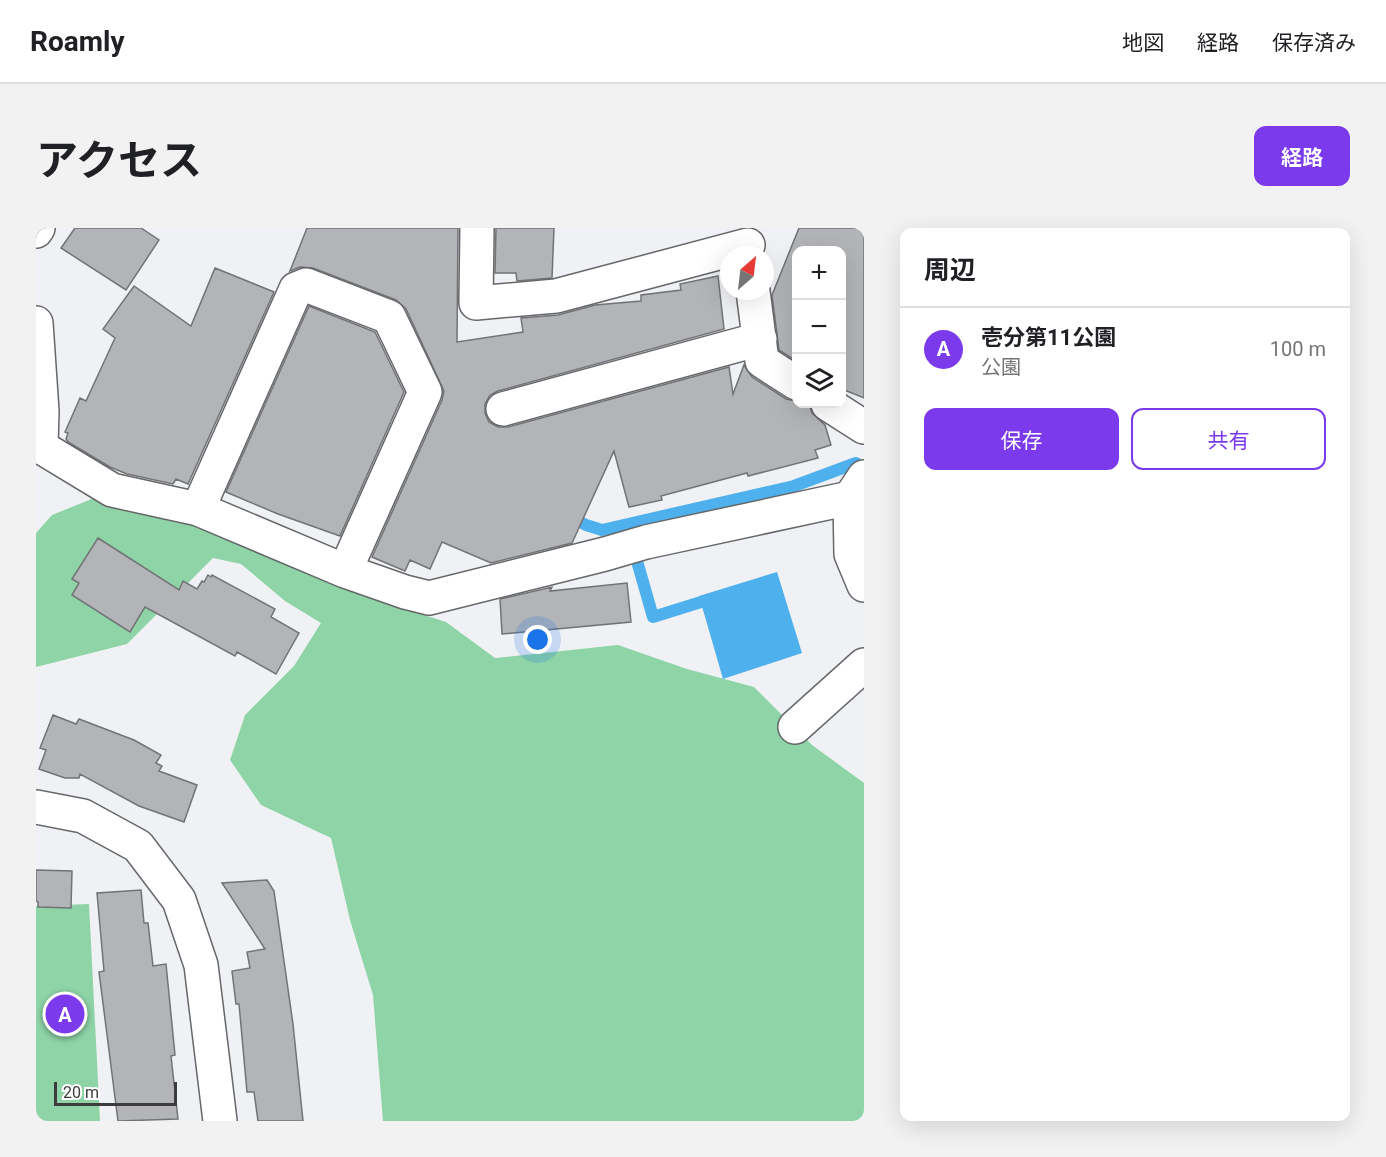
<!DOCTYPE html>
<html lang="ja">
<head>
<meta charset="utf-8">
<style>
	:root { --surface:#fff; --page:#f2f2f2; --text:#202124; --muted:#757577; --line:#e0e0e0; --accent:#7c3aed }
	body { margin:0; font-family:Roboto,"Noto Sans JP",sans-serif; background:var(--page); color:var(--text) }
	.controls { position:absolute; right:18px; top:18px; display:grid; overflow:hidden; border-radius:12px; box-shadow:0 6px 24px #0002 }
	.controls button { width:54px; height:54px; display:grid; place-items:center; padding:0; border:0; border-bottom:2px solid var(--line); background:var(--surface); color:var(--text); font:30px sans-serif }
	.compass { position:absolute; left:684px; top:18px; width:54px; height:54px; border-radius:50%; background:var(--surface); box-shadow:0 6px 24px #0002; rotate:28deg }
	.scale { position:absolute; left:18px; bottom:15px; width:123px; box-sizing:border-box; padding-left:6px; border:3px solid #3c3c3d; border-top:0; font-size:16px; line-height:21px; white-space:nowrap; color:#3c3c3d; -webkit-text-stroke:4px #fefeff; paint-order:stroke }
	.you { position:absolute; left:502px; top:412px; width:21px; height:21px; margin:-15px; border:4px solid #fff; border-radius:50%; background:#1a73e8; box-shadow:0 0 0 9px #1a73e833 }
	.badge { display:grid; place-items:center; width:39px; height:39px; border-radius:50%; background:var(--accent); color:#fff; font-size:20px; font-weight:700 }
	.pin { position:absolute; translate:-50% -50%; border:3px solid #fff; box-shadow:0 2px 6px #0006 }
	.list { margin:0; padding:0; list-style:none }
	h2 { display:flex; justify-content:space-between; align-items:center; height:78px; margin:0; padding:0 24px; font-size:26px }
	h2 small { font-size:20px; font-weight:400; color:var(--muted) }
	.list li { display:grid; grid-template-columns:39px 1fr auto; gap:18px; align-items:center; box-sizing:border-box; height:84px; padding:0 24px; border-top:2px solid var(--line) }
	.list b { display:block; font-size:22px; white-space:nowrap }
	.list p { margin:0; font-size:20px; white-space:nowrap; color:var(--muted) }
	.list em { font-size:20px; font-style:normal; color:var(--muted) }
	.actions { display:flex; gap:12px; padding:18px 24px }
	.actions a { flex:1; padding:14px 0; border:2px solid var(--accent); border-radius:12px; text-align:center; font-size:21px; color:var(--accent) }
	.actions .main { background:var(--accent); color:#fff }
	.icon { flex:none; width:33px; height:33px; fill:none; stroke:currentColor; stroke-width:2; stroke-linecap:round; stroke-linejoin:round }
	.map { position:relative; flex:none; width:828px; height:893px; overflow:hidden; border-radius:12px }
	header { display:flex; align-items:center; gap:36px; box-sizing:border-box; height:84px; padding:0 30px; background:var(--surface); border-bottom:2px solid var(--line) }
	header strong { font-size:28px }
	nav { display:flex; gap:33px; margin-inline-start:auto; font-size:21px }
	.intro { display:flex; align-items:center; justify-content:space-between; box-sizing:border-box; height:144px; padding:0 36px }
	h1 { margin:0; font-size:42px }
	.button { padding:15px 27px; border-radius:12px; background:var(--accent); color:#fff; font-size:21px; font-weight:700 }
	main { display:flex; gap:36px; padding:0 36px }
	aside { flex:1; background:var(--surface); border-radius:12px; box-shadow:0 6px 24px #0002 }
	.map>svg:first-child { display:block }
	.green { fill:#8ed4a7 }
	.water { fill:#4eb0ed }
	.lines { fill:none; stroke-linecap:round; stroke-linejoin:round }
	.stream { stroke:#4eb0ed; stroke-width:12 }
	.building { fill:#b3b4b7; stroke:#727376; stroke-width:1.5 }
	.minor-casing { stroke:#656769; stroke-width:36 }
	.minor { stroke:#fff; stroke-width:33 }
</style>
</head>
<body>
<header>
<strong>Roamly</strong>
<nav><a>地図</a><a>経路</a><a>保存済み</a></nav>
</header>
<div class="intro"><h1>アクセス</h1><a class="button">経路</a></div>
<main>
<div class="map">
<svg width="828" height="893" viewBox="0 0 828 893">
	<rect width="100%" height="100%" fill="#f0f1f4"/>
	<path class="green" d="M58 270 153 291 249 325 351 375 410 394 459 430 582 417 651 441 718 459 776 517 828 555V893H347L337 767 314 692 295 610 225 577 194 532 209 487 258 438 285 395 249 373 205 336 177 330 91 416 0 439V305L16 287Z
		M53 676 64 893H0V678Z"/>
	<path class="water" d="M741 344 766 425 687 451 663 368Z"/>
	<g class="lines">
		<path class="stream" d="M531 287 550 297 566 302 758 258 820 235
			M601 333 617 389 665 374"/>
	</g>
	<path class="building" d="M39 0H105L123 12 90 62 25 20Z
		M271 0H422L421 114 487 104 485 90 522 87 559 77 605 73V67L645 62 644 56 682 48 688 101 462 163 454 167 449 176V185L453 194 462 199H472L693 139 697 166 708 137 716 149 750 171 760 173V176H773L776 185 789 197 795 217 779 222 782 230 712 248 711 245 625 268 626 272 593 279 578 223 536 315 455 335 406 314 394 341 374 332 369 343 336 329 406 172 408 163 370 81 360 72 277 40 264 39 254 43Z
		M460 0H518L516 50 481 53 480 45H459Z
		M763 0H828V170L806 161V22H760V133L743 122 736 67Z
		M179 40 238 64 152 256 140 251 137 256 91 246 74 239 32 214 30 211 32 205 29 204 44 170 50 173 79 110 67 101 98 58 155 98Z
		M273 78 339 104 368 164 304 308 242 286 190 264Z
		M62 310 143 362 147 353 161 361 166 353 168 354 172 347 175 349 176 347 239 381 235 389 263 405 240 446 201 424 199 428 109 379 94 404 36 367 43 355 36 351Z
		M591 355 595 394 466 406 464 371 516 359 514 363Z
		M17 487 40 496 43 491 98 512 125 527 120 535 126 538 123 543 161 557 148 594 103 578 44 546 43 550H29L3 541 10 522 4 520Z
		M0 642 36 643 35 680 2 679V674L0 673Z
		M231 652 238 663 257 796 267 893H222L218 864H211L203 776H200L196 743 214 740 211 724 229 721 186 655Z
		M105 662 108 695H112L117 738 130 736 139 827 135 828 142 891 82 893 63 744 68 743 61 665Z"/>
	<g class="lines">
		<defs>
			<path id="minor" d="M441 0 440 75 520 68 712 17
				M0 3 2 0
				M717 63 726 133 760 155
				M0 95 6 183 5 217
				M792 176 828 199
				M467 181 724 111
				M0 216 76 262 162 281 309 343 369 364 393 370 569 326 610 314 814 270
				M828 249 814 270 815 326 828 357
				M162 281 260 61 270 57 353 89 389 164 309 343
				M759 499 828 437
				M0 579 47 588 102 618 143 672 165 737 184 893"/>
		</defs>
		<use href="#minor" class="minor-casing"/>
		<use href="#minor" class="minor"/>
	</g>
</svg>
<div class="controls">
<button>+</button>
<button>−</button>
<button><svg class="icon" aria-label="layers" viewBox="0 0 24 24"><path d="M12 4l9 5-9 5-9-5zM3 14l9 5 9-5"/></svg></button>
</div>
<svg class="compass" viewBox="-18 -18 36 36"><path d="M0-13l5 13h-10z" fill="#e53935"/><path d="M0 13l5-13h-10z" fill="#757577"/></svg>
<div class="scale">20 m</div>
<div class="you"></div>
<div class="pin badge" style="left:29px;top:786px">A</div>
</div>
<aside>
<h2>周辺<small></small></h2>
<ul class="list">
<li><span class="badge">A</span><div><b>壱分第11公園</b><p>公園</p></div><em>100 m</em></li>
</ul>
<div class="actions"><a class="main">保存</a><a>共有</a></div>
</aside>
</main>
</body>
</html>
